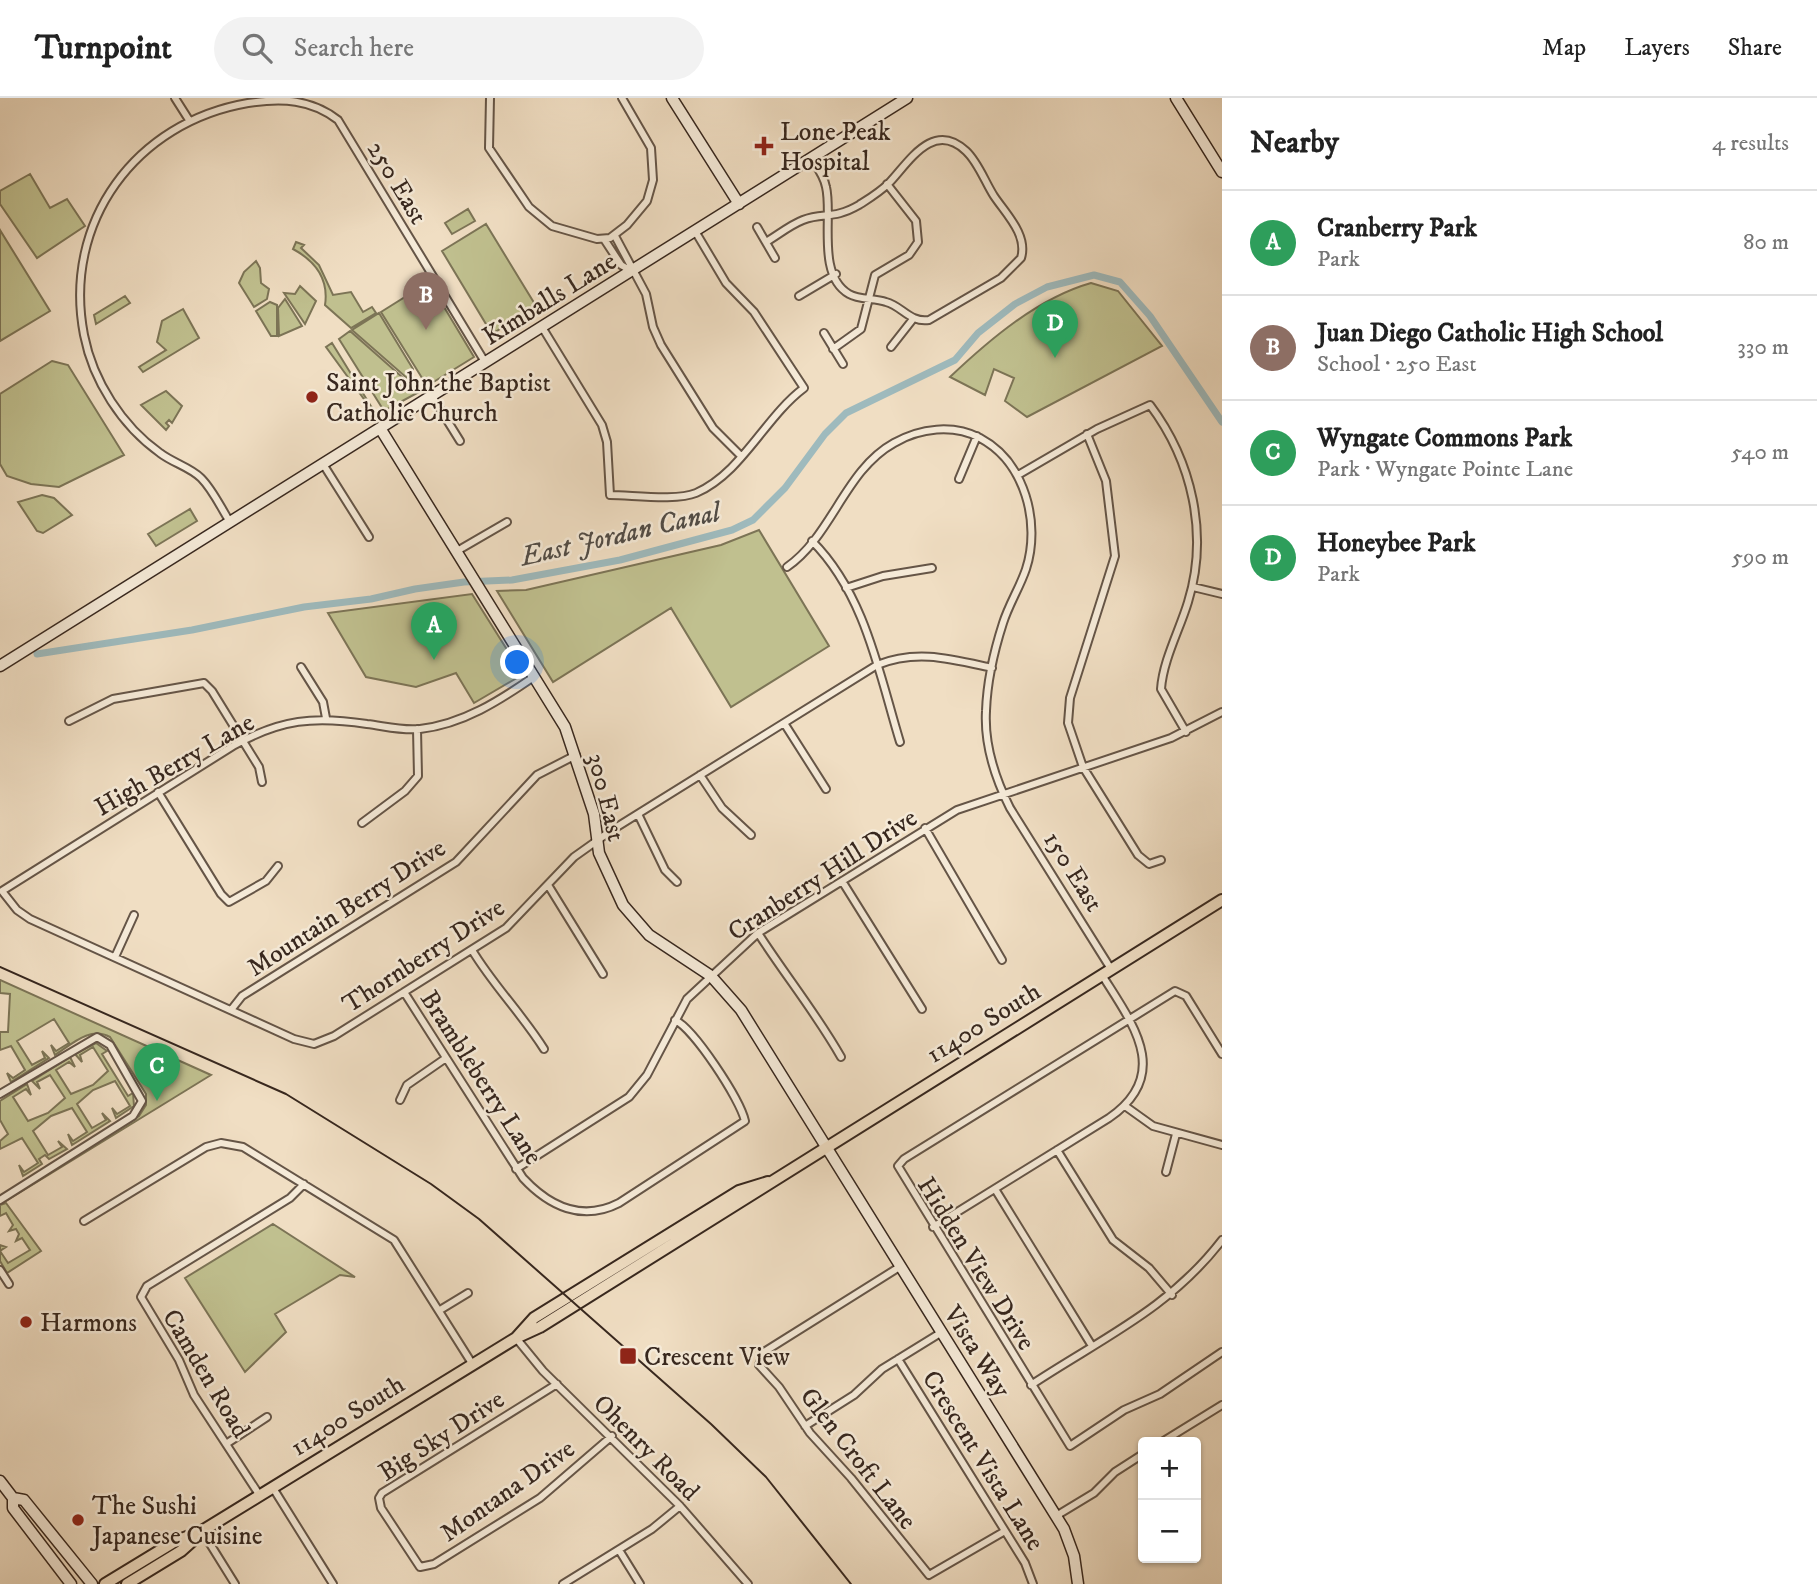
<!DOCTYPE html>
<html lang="en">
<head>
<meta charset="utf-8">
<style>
	:root { --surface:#fff; --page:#f2f2f2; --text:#222; --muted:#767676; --line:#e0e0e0; --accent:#0b8043 }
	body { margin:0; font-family:"IM FELL DW Pica",serif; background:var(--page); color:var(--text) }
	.controls { position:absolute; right:21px; bottom:21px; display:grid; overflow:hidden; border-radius:7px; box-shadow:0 2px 5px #0004 }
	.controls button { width:63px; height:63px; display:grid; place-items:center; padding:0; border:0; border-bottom:2px solid var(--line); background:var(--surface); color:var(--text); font:35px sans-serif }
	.you { position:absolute; left:518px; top:565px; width:24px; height:24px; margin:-18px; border:5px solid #fff; border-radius:50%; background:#1a73e8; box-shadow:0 0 0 10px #1a73e833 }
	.badge { display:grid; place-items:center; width:46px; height:46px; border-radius:50%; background:var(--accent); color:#fff; font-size:23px; font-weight:700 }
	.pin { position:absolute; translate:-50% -58px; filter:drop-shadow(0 2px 4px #0008) }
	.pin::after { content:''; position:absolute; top:37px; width:24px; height:21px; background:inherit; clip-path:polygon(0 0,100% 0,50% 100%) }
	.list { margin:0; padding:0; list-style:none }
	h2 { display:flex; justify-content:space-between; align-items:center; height:91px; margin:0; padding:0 28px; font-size:30px }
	h2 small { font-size:23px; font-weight:400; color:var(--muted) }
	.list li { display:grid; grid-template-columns:46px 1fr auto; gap:21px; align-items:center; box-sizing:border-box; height:105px; padding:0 28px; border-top:2px solid var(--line) }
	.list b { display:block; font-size:26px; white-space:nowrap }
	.list p { margin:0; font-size:23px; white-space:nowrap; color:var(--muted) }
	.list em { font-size:23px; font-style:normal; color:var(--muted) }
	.icon { flex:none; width:38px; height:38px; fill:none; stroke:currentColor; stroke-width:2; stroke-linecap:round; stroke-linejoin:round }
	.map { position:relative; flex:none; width:1222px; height:1486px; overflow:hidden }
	header { display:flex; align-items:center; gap:42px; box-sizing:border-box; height:98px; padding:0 35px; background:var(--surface); border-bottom:2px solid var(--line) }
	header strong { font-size:33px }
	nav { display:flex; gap:38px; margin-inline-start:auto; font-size:24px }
	.search { width:490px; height:63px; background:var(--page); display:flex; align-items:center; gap:18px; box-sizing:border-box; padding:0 24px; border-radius:38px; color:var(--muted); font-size:26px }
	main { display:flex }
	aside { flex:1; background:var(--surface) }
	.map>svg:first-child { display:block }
	.green { fill:#c0c08f; stroke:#7c7456; stroke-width:2 }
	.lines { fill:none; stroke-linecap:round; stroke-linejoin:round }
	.canal { stroke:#9ebabd; stroke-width:7 }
	.street-casing { stroke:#655547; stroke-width:10 }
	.secondary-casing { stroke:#37271e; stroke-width:13 }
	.primary-casing { stroke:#37271e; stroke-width:14 }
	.street { stroke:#f5ead8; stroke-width:6 }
	.secondary { stroke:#f5ead8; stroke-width:10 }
	.primary { stroke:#f0dec3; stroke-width:10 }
	.tram { stroke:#37271e; stroke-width:2 }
	.poi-dot { fill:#8f2418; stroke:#f5ead8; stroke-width:2.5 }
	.labels { text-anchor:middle; stroke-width:5; stroke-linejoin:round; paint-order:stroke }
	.poi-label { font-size:26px; fill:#37271e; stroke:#f5ead8; text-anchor:start }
	.street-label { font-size:26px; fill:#37271e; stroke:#f5ead8 }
	.water-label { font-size:28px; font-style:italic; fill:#514c46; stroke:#f5ead8 }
</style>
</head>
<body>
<header>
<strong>Turnpoint</strong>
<div class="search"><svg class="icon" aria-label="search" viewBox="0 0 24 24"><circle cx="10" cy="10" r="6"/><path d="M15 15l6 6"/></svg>Search here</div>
<nav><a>Map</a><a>Layers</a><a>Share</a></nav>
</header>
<main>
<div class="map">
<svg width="1222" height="1486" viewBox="0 0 1222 1486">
	<rect width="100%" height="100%" fill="#f0dec3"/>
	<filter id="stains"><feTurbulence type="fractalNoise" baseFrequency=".00286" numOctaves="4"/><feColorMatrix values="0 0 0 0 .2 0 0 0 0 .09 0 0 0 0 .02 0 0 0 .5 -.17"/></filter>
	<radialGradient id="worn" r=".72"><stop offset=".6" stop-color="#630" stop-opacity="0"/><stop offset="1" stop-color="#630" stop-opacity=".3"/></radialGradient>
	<path class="green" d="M30 76 50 110 67 101 85 128 37 160 0 106V93Z
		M468 111 475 123 452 136 445 125Z
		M486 126 536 208 492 236 442 153Z
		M0 132 50 213 0 243Z
		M296 144 304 147 301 150 319 167 333 197 351 194 363 214 372 209 376 215 351 230 325 207C329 181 315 163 293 151Z
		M256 163 260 170 261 185 269 191 267 201 254 209 239 185 244 174Z
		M429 184 474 259 427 288 381 214Z
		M1091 185 1118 193 1162 248 1027 319 1005 303 1014 280 994 271 985 297 950 279C989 242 1038 200 1091 185Z
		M300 188 316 203 305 226 284 195 295 196Z
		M125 198 130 205 96 226 94 217Z
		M285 201 302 228 279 238 278 210Z
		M270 204 277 207V238H271L256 213Z
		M183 211 199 240 143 274 139 269 166 252 157 244 162 223Z
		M379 215 413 271 408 281 352 232Z
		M350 233 419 294 384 313 339 241Z
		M332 245 377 318V319L326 249Z
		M52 263 68 267 124 357 59 389 31 386 7 378 0 366V296Z
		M166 293 182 308 172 325 169 322 166 325 169 328 166 332 141 307Z
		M42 397 54 400 72 417 43 435 37 433 18 404Z
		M190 411 197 423 156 448 148 436Z
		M759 432 829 548 731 609 671 510 553 584 497 493 526 492 721 447Z
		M472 496 521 574 520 578 474 605 456 575 416 589 366 579 328 515Z
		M0 882 211 977 6 1103 139 1018 146 1007V996L110 939C90 928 72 946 55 957L51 947 56 953 69 945 54 921 17 943 32 967 45 960 42 953 49 960 11 984 7 975 13 980 25 972 11 948 0 952V934H8L10 896 0 895Z
		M96 945 107 953 102 956 128 998 133 995 134 1008 116 1020 112 1010 117 1016 130 1008 115 983 93 992 77 1006 92 1030 106 1022 102 1015 110 1023 72 1047 68 1036 73 1043 87 1034 72 1010 51 1018 33 1033 48 1057 62 1049 58 1043 67 1051 49 1061 45 1057 39 1061 42 1066 23 1078 19 1067 24 1074 38 1065 22 1040 0 1051V1043L8 1036 0 1022V1003L27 986 31 997 26 991 13 999 28 1023 48 1015 65 1000 50 977 37 984 40 991 32 983 70 959 75 969 69 964 56 972 71 996 93 987 108 973 93 949 80 957 82 964 75 956Z
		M6 1105 41 1153 7 1175 0 1163V1147L6 1149 0 1153 8 1165 30 1152 22 1140 16 1143 19 1136 16 1131 9 1133 13 1127 6 1115 0 1118V1107Z
		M273 1126 355 1179 340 1177 275 1216 286 1234 245 1274 185 1180Z"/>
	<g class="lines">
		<path class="canal" d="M37 556 192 532 304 509 371 501 415 491 464 484 512 482 620 462 732 432 753 422 785 390 825 336 846 315 955 262 978 235 1015 206 1047 189 1094 177 1120 184 1150 218 1222 324"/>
		<defs>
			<path id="street" d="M175 0 189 22
				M490 0 489 50 529 109 552 128 597 141 610 140 627 127 647 103 653 82 651 50 622 0
				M757 129 775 160
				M615 138 646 196 653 229 661 247 713 330 741 358
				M604 141 621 167 631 173
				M766 144C778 137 790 127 803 122 824 114 833 122 859 107 870 100 880 94 889 85 909 64 933 22 966 53 978 64 985 84 994 98 1006 116 1028 137 1021 160L1001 180 929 222C910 225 902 208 886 204 874 200 859 202 849 196 816 177 833 117 826 89 824 78 817 69 811 60
				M799 198 836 176
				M542 229 602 327 607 344 610 397C632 397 677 403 696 395 742 375 765 319 804 290L754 214 726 185 695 133
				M824 235 843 266
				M891 249 913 221
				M833 251 861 231 875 177 909 157 918 144 916 123 887 86
				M432 298 460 343
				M1087 336 1106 383 1115 458 1070 600 1068 625 1083 669 1138 757 1149 766 1161 762
				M323 366 369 439
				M1018 377 1097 331 1150 307C1192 363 1209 436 1188 504 1180 531 1163 562 1161 591L1186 634
				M959 381 977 338
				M230 424C221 410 213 392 201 380 190 369 173 365 160 355 122 328 93 283 84 237 62 124 136 24 248 5 282 0 311 1 338 22L485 264
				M812 443C865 496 879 575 900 644
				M457 453 507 424
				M787 469C832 438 845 372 894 345 920 330 953 326 980 340 1025 364 1041 425 1026 471 1020 489 1009 506 1003 525 994 553 987 584 986 613 984 648 995 680 1010 710L1111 871
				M1193 489 1222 496
				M846 490 883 478 932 470
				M301 569 323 604 326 620
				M535 578C499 603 463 626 420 631 402 633 384 628 367 626 314 618 281 621 233 648L2 793 17 812 30 821 294 941 314 946 334 938 506 830 574 759 612 732 877 567C917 551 951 561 992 570
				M69 623 113 601 204 585 212 593 259 669 262 684
				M784 625 826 691
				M700 677 722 710 751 737
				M158 694 221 796 229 804 266 783 278 768
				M638 716 665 772 677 784
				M362 725 405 693 418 678 417 631
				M925 730 1002 862
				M842 783 922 911
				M548 787 603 876
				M758 835C785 877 816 915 841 959
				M472 852C493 887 522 916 544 951
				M115 859 134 817
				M404 894 523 1080C549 1108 582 1124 619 1105L745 1023C740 1001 694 931 675 922
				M231 912 242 898 456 764 537 677 576 657
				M1222 956 1186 898 1175 893 904 1061 898 1068 1070 1348 1124 1312 1160 1296 1222 1254
				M0 996 97 939 110 947 142 1003 133 1018 0 1102
				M400 1002 407 987 446 960
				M1125 1008 1153 1028 1222 1047
				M1057 1052 1113 1142 1149 1170 1172 1197
				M516 1071 629 999 647 977 687 901 758 835 957 712 1171 640 1222 614
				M1166 1074 1176 1036
				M995 1091 1092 1248
				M84 1123 206 1049 221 1045 243 1049 394 1142 473 1267
				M933 1129 1109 1020C1173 976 1132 925 1102 877
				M901 1168 764 1254 759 1267 779 1289 810 1335 851 1380 929 1477 1005 1433
				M0 1172 9 1186
				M440 1212 468 1195
				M516 1240 543 1273 680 1408 748 1486
				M898 1261 1025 1465 1033 1486
				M557 1286 382 1395 379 1400 381 1410 420 1469 434 1466 540 1400 612 1338
				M1031 1287C1102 1240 1169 1211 1222 1142
				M805 1328 854 1297 882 1271 942 1234
				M1162 1344 1222 1307
				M226 1346 267 1319
				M273 1390 333 1486
				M260 1398 194 1297 179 1262 141 1199 147 1188 290 1100 304 1086
				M1056 1418 1094 1395 1115 1374 1143 1356
				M202 1433 235 1486
				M619 1452 640 1486
				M563 1486 652 1431 680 1408"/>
			<path id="secondary" d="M672 0 739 106
				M1176 0 1222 74
				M380 330 565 629 594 716 599 755 623 807 649 837 711 878 741 912 1064 1431 1074 1458 1078 1486
				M0 568 907 0
				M0 1383 13 1400 24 1402 92 1486
				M13 1400V1410L71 1486"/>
			<path id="primary" d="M516 1240 534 1220 739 1093 768 1084
				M105 1486 174 1444 202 1433 516 1240 540 1229 1222 802
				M127 1486 181 1453 200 1436"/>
		</defs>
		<use href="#street" class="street-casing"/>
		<use href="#secondary" class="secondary-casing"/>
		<use href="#primary" class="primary-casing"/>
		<use href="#street" class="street"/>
		<use href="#secondary" class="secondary"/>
		<use href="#primary" class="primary"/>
		<path class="tram" d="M0 869 286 996 431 1086 479 1121 711 1326 766 1379 851 1486"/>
	</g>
	<g class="poi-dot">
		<path d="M760.5 37.5h7v7h7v7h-7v7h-7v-7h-7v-7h7z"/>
		<circle cx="312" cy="299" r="7"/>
		<circle cx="26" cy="1224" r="7"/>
		<rect x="619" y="1249" width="18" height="18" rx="3.5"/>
		<circle cx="78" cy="1422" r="7"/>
	</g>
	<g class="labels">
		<g class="poi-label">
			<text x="780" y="42">Lone Peak<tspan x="780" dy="30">Hospital</tspan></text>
			<text x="326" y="293">Saint John the Baptist<tspan x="326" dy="30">Catholic Church</tspan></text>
			<text x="40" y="1233">Harmons</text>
			<text x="644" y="1267">Crescent View</text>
			<text x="92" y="1416">The Sushi<tspan x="92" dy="30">Japanese Cuisine</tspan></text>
		</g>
		<g class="street-label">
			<text transform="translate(398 84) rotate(59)" y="9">250 East</text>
			<text transform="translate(549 200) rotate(-32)" y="9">Kimballs Lane</text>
			<text transform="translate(174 666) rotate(-30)" y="9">High Berry Lane</text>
			<text transform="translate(607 699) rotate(76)" y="9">300 East</text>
			<text transform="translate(1074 773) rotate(58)" y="9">150 East</text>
			<text transform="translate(822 776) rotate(-33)" y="9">Cranberry Hill Drive</text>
			<text transform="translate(346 809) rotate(-33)" y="9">Mountain Berry Drive</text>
			<text transform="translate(423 857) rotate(-33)" y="9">Thornberry Drive</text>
			<text transform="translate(983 924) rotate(-32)" y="9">11400 South</text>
			<text transform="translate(482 979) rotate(57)" y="9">Brambleberry Lane</text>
			<text transform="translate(977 1165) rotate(58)" y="9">Hidden View Drive</text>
			<text transform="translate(978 1253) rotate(58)" y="9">Vista Way</text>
			<text transform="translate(207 1275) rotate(59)" y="9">Camden Road</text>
			<text transform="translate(347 1317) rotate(-32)" y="9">11400 South</text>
			<text transform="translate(441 1337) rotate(-33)" y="9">Big Sky Drive</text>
			<text transform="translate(647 1349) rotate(45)" y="9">Ohenry Road</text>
			<text transform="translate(859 1360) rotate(52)" y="9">Glen Croft Lane</text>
			<text transform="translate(984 1362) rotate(58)" y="9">Crescent Vista Lane</text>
			<text transform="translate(507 1392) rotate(-35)" y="9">Montana Drive</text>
		</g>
		<g class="water-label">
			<text transform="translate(620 435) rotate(-13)" y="10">East Jordan Canal</text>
		</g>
	</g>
	<rect width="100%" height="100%" filter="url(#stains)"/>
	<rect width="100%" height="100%" fill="url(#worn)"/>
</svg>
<div class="controls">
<button>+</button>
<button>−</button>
</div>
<div class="you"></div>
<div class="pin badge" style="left:434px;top:562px;background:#2e9e5b">A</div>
<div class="pin badge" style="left:426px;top:232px;background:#8d6e63">B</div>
<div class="pin badge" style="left:157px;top:1003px;background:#2e9e5b">C</div>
<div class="pin badge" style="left:1055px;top:260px;background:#2e9e5b">D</div>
</div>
<aside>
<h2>Nearby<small>4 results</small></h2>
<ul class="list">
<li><span class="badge" style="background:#2e9e5b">A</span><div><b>Cranberry Park</b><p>Park</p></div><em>80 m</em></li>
<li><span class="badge" style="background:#8d6e63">B</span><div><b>Juan Diego Catholic High School</b><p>School · 250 East</p></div><em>330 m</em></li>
<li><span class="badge" style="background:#2e9e5b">C</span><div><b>Wyngate Commons Park</b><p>Park · Wyngate Pointe Lane</p></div><em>540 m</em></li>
<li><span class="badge" style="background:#2e9e5b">D</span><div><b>Honeybee Park</b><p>Park</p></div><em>590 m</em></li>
</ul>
</aside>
</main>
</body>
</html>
